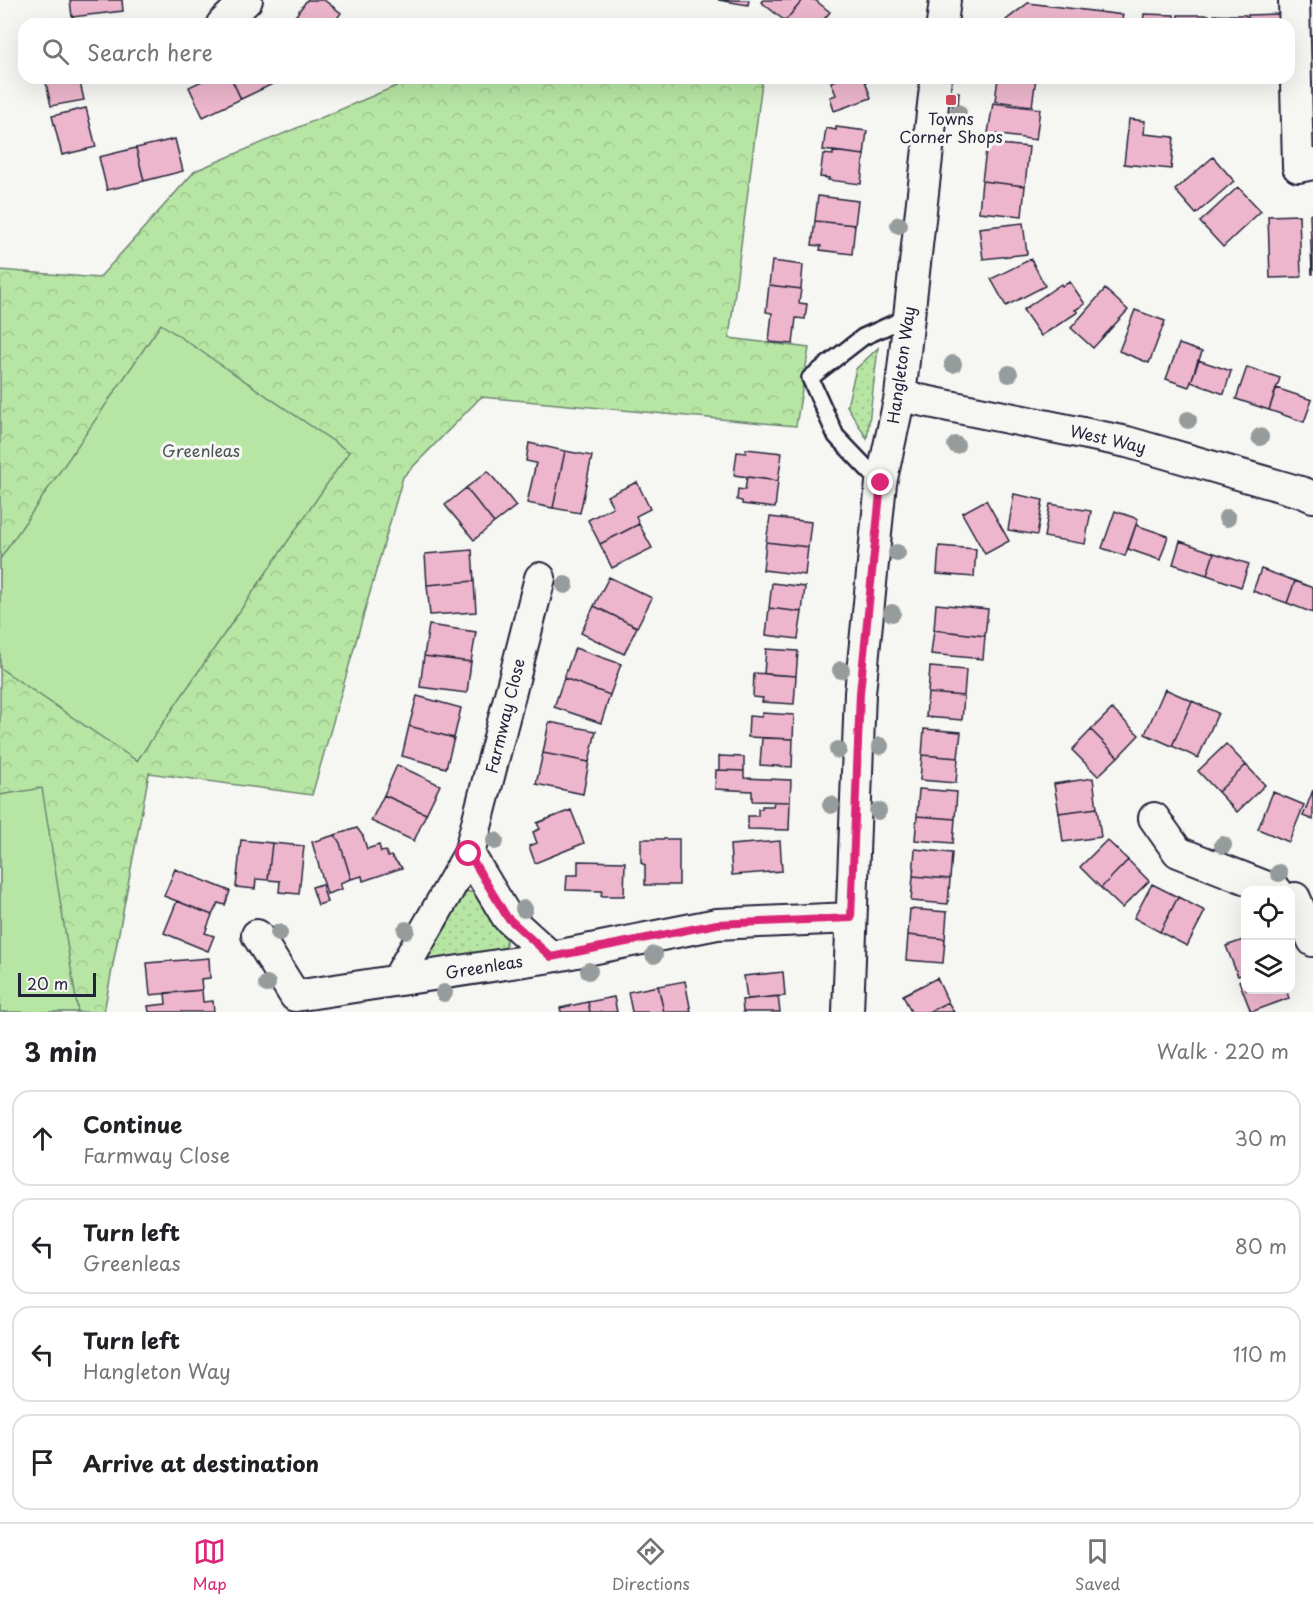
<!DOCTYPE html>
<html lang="en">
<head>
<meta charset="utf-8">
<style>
	:root { --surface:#fff; --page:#f2f2f2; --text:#202124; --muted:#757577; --line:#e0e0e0; --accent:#db2777 }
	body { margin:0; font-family:"Playpen Sans",sans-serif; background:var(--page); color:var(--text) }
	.controls { position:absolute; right:18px; bottom:18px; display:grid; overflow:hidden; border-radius:12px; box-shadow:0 6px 24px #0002 }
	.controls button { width:54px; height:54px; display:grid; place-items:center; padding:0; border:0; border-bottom:2px solid var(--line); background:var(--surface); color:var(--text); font:30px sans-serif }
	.scale { position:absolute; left:18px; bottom:15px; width:78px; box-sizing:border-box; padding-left:6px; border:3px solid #22223b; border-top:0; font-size:16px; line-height:21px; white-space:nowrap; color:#22223b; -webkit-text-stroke:4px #f6f6f2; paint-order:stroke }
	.stop { position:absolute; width:18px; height:18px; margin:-14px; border:4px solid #db2777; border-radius:50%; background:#fff }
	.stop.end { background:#db2777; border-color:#fff; box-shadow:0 2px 6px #0008 }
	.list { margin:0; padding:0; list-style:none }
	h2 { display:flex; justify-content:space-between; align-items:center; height:78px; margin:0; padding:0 24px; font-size:26px }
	h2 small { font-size:20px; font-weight:400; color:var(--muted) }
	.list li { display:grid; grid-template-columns:39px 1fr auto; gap:18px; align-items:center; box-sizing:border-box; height:96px; margin:0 12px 12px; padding:0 12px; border:2px solid var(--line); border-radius:18px }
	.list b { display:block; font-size:22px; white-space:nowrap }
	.list p { margin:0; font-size:20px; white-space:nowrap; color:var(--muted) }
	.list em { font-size:20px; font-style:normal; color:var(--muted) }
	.icon { flex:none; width:33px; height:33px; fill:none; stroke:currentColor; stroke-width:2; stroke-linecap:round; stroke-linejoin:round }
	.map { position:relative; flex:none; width:1313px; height:1012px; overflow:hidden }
	.search { position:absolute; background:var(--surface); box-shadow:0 6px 24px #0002; left:18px; right:18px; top:18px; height:66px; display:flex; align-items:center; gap:15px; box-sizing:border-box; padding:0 21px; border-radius:18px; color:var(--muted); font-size:22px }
	.sheet { height:510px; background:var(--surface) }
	nav { display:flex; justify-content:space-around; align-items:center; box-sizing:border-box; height:84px; border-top:2px solid var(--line); background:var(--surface); font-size:16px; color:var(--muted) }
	nav a { display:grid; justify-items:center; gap:3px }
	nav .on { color:var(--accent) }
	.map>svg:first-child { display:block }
	.grass { fill:url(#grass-dots); stroke:#6c8470; stroke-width:1.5 }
	.park { fill:url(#park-crowns); stroke:#6c8470; stroke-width:1.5 }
	.pitch { fill:#b7e6a4; stroke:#6c8470; stroke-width:1.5 }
	.building { fill:#edb6cc; stroke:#22223b; stroke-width:1.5 }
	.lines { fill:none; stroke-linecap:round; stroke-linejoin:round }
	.lane-casing { stroke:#22223b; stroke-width:20 }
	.street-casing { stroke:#22223b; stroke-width:34 }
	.lane { stroke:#f6f6f2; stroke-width:15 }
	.street { stroke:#f6f6f2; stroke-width:30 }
	.tree { fill:#969c9c }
	.route { stroke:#db2777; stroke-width:8 }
	.poi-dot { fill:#d1495b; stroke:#f6f6f2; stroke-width:2 }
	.labels { text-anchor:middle; stroke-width:6; stroke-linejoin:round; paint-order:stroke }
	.poi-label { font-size:16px; fill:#22223b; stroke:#f6f6f2 }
	.street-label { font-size:16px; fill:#22223b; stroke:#f6f6f2 }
	.park-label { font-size:16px; fill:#475355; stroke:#f6f6f2 }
</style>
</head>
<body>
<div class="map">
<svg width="1313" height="1012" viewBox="0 0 1313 1012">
	<defs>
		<pattern id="grass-dots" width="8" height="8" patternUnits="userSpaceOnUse" patternTransform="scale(1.5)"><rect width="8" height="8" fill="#b7e6a4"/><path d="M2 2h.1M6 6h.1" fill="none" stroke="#9dc58e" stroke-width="1.8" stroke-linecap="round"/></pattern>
		<pattern id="park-crowns" width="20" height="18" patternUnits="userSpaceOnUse" patternTransform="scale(1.5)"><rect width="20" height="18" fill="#b7e6a4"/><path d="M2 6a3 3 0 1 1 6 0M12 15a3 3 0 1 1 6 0" fill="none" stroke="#9dc58e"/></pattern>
	</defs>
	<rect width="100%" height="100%" fill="#f6f6f2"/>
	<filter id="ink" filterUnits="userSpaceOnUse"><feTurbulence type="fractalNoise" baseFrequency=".0167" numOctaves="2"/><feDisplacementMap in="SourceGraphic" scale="12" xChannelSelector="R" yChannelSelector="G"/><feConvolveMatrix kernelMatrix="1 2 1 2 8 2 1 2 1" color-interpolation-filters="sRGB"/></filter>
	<g filter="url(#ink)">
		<path class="grass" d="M878 348 867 439 847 406 856 369Z
			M463 890 477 894 506 932V948L499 955 439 965 427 955Z"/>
		<path class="park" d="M415 78H725L762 82 729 338 809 348 796 426 481 397 403 477 312 795 149 773 104 1012H0V270L99 278 195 171Z"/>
		<path class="pitch" d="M161 324 349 452 137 761 0 668V559Z
			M42 788 78 1012H0V795Z"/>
		<path class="building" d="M70 0H122L123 11 72 17Z
			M307 0H324L341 13 333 24H308L296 15Z
			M718 0H749L748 5Z
			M763 0H803L785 21 761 2Z
			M803 0H815L830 12 820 24H788L785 21Z
			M1028 3 1123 15 1121 24H1005L1006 20Z
			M1144 14 1174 15V24H1143Z
			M1280 14V24H1249L1248 15Z
			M296 15 308 24H289Z
			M1178 15H1209V24H1178Z
			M1214 15H1246L1247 24H1214Z
			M45 78H79L84 100 51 106Z
			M208 78H231L241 99 203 117 189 87Z
			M231 78H275L277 82 241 99Z
			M841 78H864L871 98 834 111 830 97 836 95 831 82Z
			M998 78H1036L1032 106 995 101Z
			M954 92H959L958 107H952Z
			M993 103 1040 109 1036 140 988 133Z
			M86 108 96 147 62 155 52 116Z
			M1129 119 1145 121 1144 134 1174 137 1171 169 1124 164Z
			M836 127 867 131 864 155 823 150 826 128 836 130Z
			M175 139 183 171 144 181 136 148Z
			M987 143 1029 147 1025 186 982 181Z
			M136 148 144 181 107 190 99 157Z
			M833 151 864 155 861 184 828 180 829 178 820 177 823 154 833 155Z
			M1213 157 1234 181 1196 214 1175 190Z
			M982 181 1025 186 1022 216 979 212Z
			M1238 187 1261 211 1223 247 1200 222Z
			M818 196 858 201 855 225 815 221Z
			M1310 214H1313V274H1312Z
			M1299 215 1301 277 1270 278 1268 216Z
			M815 221 855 225 852 254 820 250 821 246 812 245Z
			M1023 223 1027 254 983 259 979 228Z
			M1031 259 1045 286 1006 306 991 279Z
			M772 261 803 265 801 289 769 285Z
			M1070 282 1085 304 1075 310 1078 312 1041 336 1023 310 1061 284 1062 286Z
			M769 285 801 289 799 303 807 304 805 319 796 318 793 344 769 342 772 313 766 312Z
			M1105 289 1128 310 1093 348 1071 328Z
			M1135 310 1165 321 1149 363 1119 351Z
			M1179 344 1202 352 1189 387 1166 379Z
			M1198 360 1231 371 1224 394 1191 382Z
			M1247 367 1280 378 1269 410 1236 399Z
			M1276 388 1312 400 1304 422 1269 410Z
			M529 443 565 451 553 508 527 503 536 463 526 461Z
			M746 449 782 453 778 481 734 475 737 452 746 453Z
			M565 451 592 456 580 513 553 508Z
			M488 471 516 506 494 523 466 488Z
			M747 477 778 481 775 508 742 504V501L737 500 738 489 745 490Z
			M637 482 650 509 636 516 639 524 600 544 588 520 613 507 607 496Z
			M466 488 494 523 474 540 445 505Z
			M1014 494 1043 500 1037 535 1008 530Z
			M986 500 1009 541 985 554 962 513Z
			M1050 504 1091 511 1085 544 1044 537Z
			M1115 511 1138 519 1125 556 1102 548Z
			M770 517 811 522 808 547 766 542Z
			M639 524 652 548 612 568 600 544Z
			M1136 525 1168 536 1160 560 1128 549Z
			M1180 541 1214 553 1207 575 1173 564Z
			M766 542 808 547 805 575 763 570Z
			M939 546 976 549 974 577 937 574Z
			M472 550 474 581 427 585 425 554Z
			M1214 553 1249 564 1241 587 1207 575Z
			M1261 569 1295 581 1287 603 1253 591Z
			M609 577 652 598 637 627 594 606Z
			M474 581 476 612 430 615 427 585Z
			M1295 581 1313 588V613L1287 603Z
			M772 583 805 587 802 612 769 608Z
			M936 604 988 609 985 636 934 630Z
			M594 606 637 627 624 654 581 633Z
			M769 608 802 612 798 639 766 635Z
			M429 625 476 632 471 662 424 656Z
			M934 630 985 636 983 659 931 654Z
			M575 648 621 664 610 695 564 678Z
			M766 649 798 651 796 676 764 674Z
			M424 656 471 662 467 693 420 687Z
			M930 667 966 670 964 696 928 693Z
			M754 673 796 676 794 704 762 702 763 698 753 697Z
			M564 678 610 695 601 723 554 707Z
			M1165 689 1192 701 1172 746 1145 734Z
			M928 693 964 696 962 720 926 717Z
			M417 696 461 708 454 738 409 726Z
			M1192 701 1218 713 1198 758 1172 746Z
			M1112 709 1139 735 1118 757 1091 730Z
			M762 713 794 715 793 739 748 737 749 716 762 717Z
			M549 722 596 731 589 762 543 753Z
			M409 726 454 738 446 768 402 756Z
			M924 729 961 732 958 758 922 755Z
			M1091 730 1118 757 1098 776 1072 750Z
			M762 738 793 739 792 767 760 765Z
			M1226 744 1246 765 1218 792 1198 771Z
			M543 753 589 762 583 794 536 784Z
			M922 755 958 758 956 783 920 780Z
			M719 756 744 757V771L719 770Z
			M397 765 440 785 426 814 384 795Z
			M1246 765 1265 785 1237 812 1218 792Z
			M716 770 744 771V778L791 780 790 802 752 801V791L715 789Z
			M1093 778 1097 808 1059 813 1054 784Z
			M919 789 957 792 955 819 917 816Z
			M1313 790V820L1303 816Z
			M1273 792 1304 805 1289 842 1258 829Z
			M384 795 426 814 414 841 371 821Z
			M774 802H790L789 830 748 829V816H758V809H762V806H773Z
			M1097 808 1101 837 1063 842 1059 813Z
			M571 810 584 843 535 863 529 846 537 843 533 832 540 829 537 823Z
			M917 816 955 819 953 843 915 840Z
			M357 828 363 836 367 849 379 845 381 852 386 851 388 857 391 856 402 868 363 881 362 876 351 879 340 843 335 835Z
			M335 835 340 843 351 879 340 883 342 889 327 894 312 842Z
			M641 839H679V885H645V865L641 863Z
			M241 840 272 843 268 880 256 879 255 889 236 887Z
			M1107 840 1128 860 1101 888 1080 867Z
			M780 841 782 871 732 875 730 845Z
			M272 843 304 846 299 894 279 892 280 881 268 880Z
			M915 849 952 853 950 879 913 876Z
			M1128 860 1149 881 1122 908 1101 888Z
			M578 861 625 862 624 896H601L602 891 566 890 567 875H578Z
			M175 869 230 891 225 905 218 903 212 915 164 896Z
			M913 876 950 879 948 904 911 901Z
			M322 884 327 902 318 905 312 887Z
			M1152 884 1178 897 1160 932 1134 918Z
			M1178 897 1205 911 1187 946 1160 932Z
			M177 901 212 915 205 933 214 936 208 951 164 933Z
			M910 909 947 912 945 939 908 935Z
			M908 935 945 939 943 963 906 960Z
			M1246 939V973L1238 976 1226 946Z
			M209 958 210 978 201 979 202 990 150 995 147 963Z
			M783 972 785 996 747 999 744 976Z
			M937 978 948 1002 928 1012H911L903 995Z
			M1246 978V990H1286L1289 998 1251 1012 1239 981Z
			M685 981 691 1012H664L658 986Z
			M658 986 664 1012H632L628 992Z
			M202 990 203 1002 213 1001 214 1012H149L148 1006 166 1004 165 993Z
			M778 996 780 1012H743L742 1000Z
			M614 997 617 1012H590L588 1002Z
			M588 1002 590 1012H561L560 1008Z
			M948 1002 954 1012H928Z"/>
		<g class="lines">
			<defs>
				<path id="lane" d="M881 483 836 436 810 378 863 337 908 317"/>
				<path id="street" d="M1294 0 1298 167 1313 164
					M222 24 247 0
					M942 24 945 0
					M900 396 1127 442 1304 493 1313 497
					M540 578 469 854 507 917 551 957
					M1154 818 1178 852 1277 891
					M1295 898 1313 941
					M257 935 295 996
					M397 980 469 854
					M295 996 551 957 717 924 851 918
					M848 1012 860 693 881 483 900 396 936 78"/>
			</defs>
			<use href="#lane" class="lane-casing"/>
			<use href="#street" class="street-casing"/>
			<use href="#lane" class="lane"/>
			<use href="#street" class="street"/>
		</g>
		<g class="tree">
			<circle cx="958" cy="113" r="9"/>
			<circle cx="899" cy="225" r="9"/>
			<circle cx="953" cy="364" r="9"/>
			<circle cx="1009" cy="374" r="9"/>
			<circle cx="1188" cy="420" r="9"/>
			<circle cx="1260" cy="437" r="9"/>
			<circle cx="956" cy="445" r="9"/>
			<circle cx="1227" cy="518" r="9"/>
			<circle cx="897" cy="553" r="9"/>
			<circle cx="565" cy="585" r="9"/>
			<circle cx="892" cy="613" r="9"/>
			<circle cx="841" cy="670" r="9"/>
			<circle cx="880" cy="746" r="9"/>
			<circle cx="838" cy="750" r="9"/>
			<circle cx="831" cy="805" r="9"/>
			<circle cx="878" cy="811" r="9"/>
			<circle cx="495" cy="841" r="9"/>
			<circle cx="1223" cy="845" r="9"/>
			<circle cx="1279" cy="873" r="9"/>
			<circle cx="524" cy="909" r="9"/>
			<circle cx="406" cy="930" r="9"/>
			<circle cx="279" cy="933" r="9"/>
			<circle cx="654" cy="955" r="9"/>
			<circle cx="589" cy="971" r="9"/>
			<circle cx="267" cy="984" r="9"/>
			<circle cx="444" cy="993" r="9"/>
		</g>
	</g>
	<g class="lines" filter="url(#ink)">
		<path class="route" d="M469 854 507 917 551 957 717 924 851 918 860 693 881 483"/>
	</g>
	<rect class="poi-dot" x="945" y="94" width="12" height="12" rx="3"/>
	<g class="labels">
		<g class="poi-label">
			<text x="951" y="125">Towns<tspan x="951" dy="18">Corner Shops</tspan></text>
		</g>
		<g class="street-label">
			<text transform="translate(901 365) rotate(-82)" y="6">Hangleton Way</text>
			<text transform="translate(1108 439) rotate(13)" y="6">West Way</text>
			<text transform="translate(505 716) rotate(-76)" y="6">Farmway Close</text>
			<text transform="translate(484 967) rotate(-9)" y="6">Greenleas</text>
		</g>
		<g class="park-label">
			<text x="201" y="457">Greenleas</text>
		</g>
	</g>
</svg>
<div class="controls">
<button><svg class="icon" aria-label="locate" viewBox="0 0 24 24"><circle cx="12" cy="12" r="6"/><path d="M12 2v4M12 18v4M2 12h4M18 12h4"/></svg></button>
<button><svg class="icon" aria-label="layers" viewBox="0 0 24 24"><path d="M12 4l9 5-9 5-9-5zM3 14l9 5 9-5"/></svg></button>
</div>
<div class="scale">20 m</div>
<div class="stop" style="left:469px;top:854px"></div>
<div class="stop end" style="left:881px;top:483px"></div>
<div class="search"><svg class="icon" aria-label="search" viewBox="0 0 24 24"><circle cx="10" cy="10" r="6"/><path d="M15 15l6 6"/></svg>Search here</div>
</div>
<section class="sheet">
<h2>3 min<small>Walk · 220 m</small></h2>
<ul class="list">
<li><svg class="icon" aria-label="ahead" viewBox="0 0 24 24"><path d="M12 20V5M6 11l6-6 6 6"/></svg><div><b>Continue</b><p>Farmway Close</p></div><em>30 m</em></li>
<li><svg class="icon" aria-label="left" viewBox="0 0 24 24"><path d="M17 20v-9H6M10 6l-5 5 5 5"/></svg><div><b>Turn left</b><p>Greenleas</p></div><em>80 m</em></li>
<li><svg class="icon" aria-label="left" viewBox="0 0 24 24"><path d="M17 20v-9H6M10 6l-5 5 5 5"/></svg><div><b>Turn left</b><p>Hangleton Way</p></div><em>110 m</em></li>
<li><svg class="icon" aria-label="arrive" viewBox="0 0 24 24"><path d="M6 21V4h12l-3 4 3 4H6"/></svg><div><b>Arrive at destination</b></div></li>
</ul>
</section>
<nav>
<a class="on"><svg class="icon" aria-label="map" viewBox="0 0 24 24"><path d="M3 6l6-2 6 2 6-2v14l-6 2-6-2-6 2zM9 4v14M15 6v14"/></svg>Map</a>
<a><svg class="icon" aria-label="directions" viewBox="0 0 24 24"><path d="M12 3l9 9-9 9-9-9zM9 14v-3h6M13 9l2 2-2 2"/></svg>Directions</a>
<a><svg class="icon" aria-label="saved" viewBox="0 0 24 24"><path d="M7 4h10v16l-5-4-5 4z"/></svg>Saved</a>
</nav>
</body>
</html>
